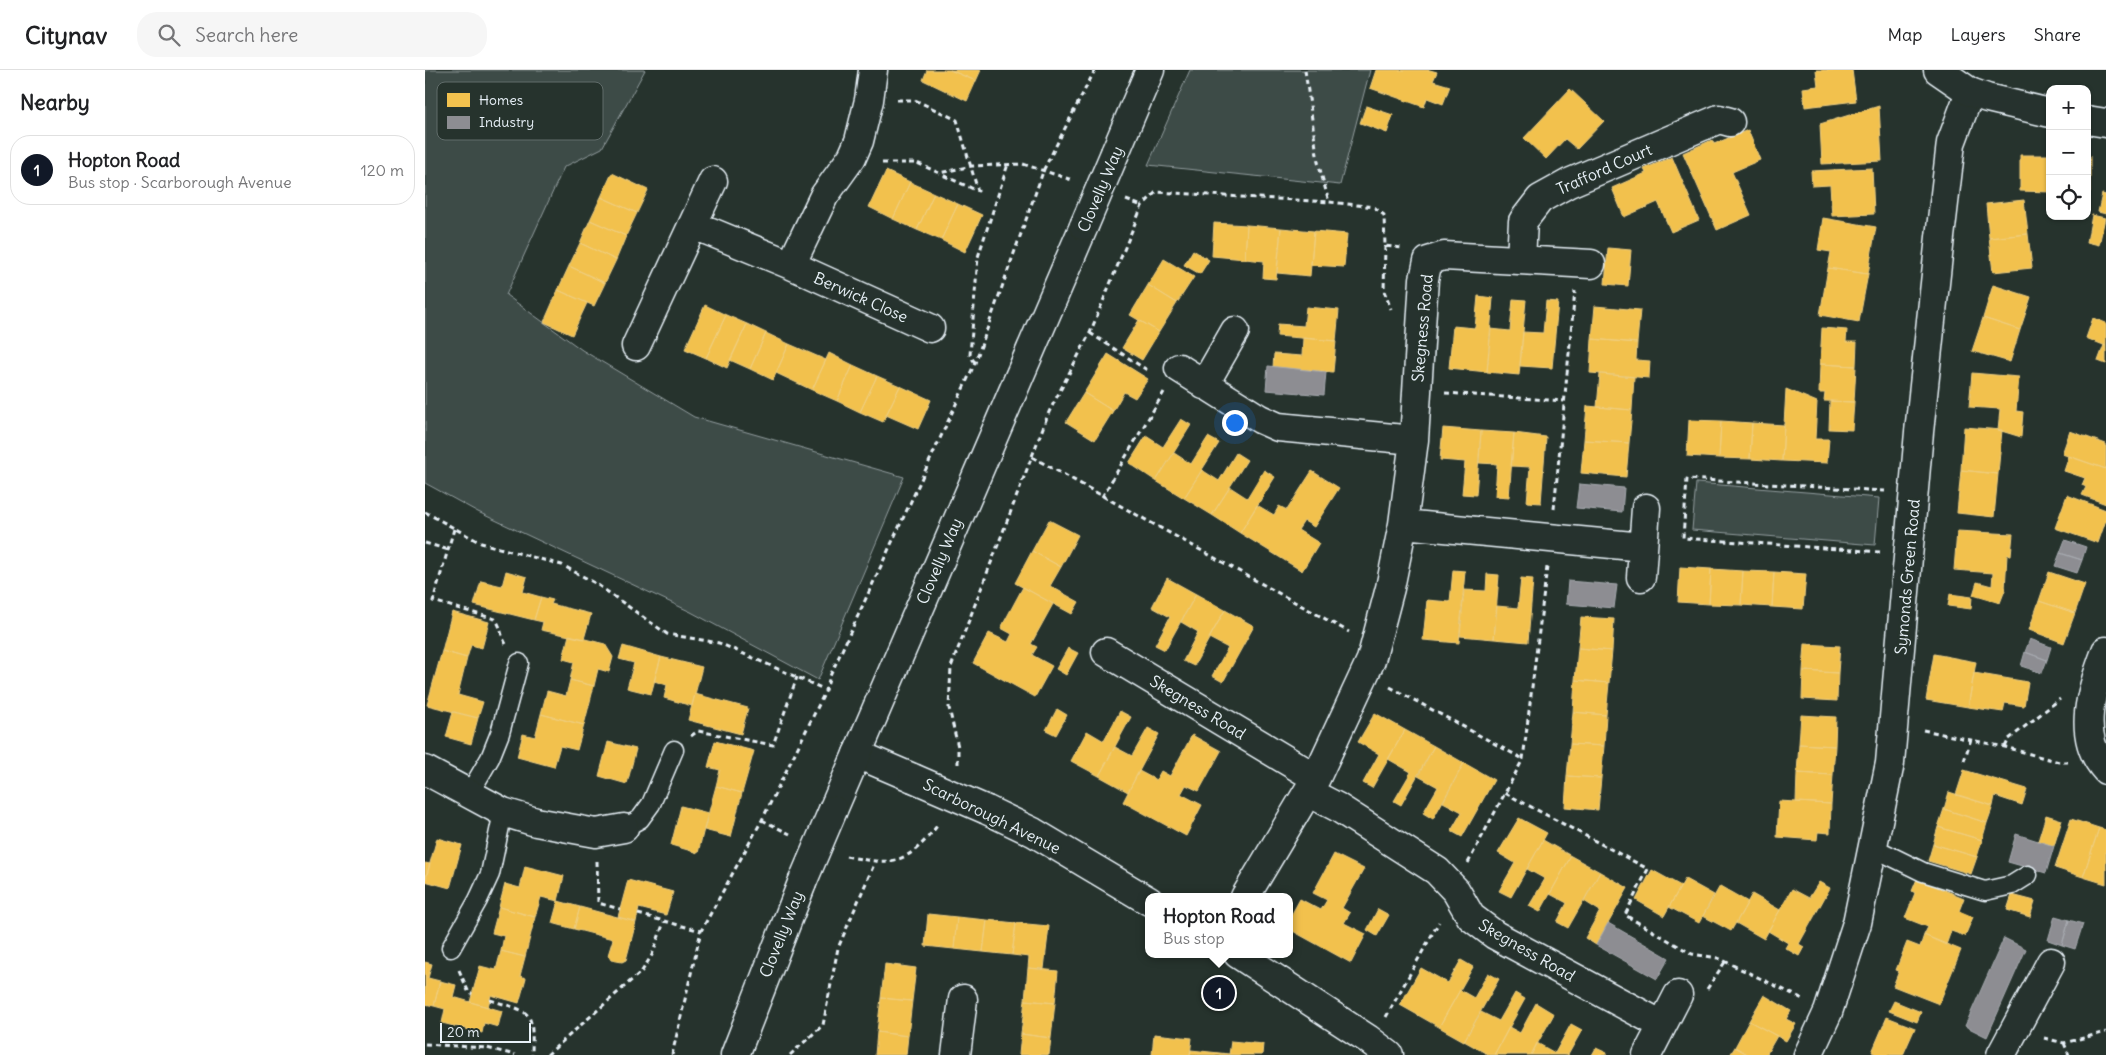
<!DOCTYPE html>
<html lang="en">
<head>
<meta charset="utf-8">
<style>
	:root { --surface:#fff; --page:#f6f6f6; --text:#202124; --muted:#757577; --line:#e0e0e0; --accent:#111827 }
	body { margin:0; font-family:Delius,sans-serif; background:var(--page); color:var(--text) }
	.controls { position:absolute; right:15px; top:15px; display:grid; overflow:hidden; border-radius:10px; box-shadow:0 1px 4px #0004 }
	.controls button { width:45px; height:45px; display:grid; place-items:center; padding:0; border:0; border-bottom:1px solid var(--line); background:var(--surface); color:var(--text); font:25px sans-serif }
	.scale { position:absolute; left:15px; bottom:12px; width:91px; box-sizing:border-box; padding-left:5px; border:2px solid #e8f1f8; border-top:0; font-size:14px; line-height:18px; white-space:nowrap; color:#e8f1f8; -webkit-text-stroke:4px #26332d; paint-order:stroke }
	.you { position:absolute; left:809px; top:352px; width:18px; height:18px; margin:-12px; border:4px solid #fff; border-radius:50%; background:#1a73e8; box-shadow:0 0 0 8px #1a73e833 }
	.badge { display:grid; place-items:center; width:32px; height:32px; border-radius:50%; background:var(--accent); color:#fff; font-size:16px; font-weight:700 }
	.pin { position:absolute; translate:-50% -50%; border:2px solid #fff; box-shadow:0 1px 5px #0006 }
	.popup { position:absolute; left:720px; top:823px; width:148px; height:65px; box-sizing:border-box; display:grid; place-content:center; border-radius:10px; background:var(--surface); filter:drop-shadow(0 1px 4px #0005); font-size:16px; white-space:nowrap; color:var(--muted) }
	.popup b { font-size:19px; color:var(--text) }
	.popup::after { content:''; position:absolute; left:50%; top:100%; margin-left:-10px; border:10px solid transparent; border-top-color:var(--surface) }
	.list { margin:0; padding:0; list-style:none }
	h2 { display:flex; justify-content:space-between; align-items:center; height:65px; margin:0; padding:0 20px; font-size:21px }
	h2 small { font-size:16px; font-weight:400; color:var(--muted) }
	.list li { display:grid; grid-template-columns:32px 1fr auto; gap:15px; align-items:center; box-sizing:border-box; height:70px; margin:0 10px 10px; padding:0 10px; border:1px solid var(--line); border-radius:20px }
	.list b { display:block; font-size:19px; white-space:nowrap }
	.list p { margin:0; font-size:16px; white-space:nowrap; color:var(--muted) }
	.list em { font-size:16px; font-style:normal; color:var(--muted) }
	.icon { flex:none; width:28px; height:28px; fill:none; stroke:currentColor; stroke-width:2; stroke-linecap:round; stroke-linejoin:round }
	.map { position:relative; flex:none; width:1681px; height:985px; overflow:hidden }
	header { display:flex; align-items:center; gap:30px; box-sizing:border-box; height:70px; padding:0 25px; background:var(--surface); border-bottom:1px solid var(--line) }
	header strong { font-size:24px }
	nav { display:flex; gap:28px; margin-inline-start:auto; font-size:18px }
	.search { width:350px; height:45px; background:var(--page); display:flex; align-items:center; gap:12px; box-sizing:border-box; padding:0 18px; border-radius:20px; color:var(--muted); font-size:19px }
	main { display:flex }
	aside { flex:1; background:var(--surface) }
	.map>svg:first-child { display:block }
	.green { fill:#3e4b47; stroke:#939ea0 }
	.homes { fill:#f2c14e; stroke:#efcf81 }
	.industry { fill:#8d8d92; stroke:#a8abb1 }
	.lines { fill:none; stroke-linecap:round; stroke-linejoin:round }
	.lane-casing { stroke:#e8f1f8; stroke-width:21 }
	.street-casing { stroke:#e8f1f8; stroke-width:31 }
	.secondary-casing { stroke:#e8f1f8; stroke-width:31 }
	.path { stroke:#e8f1f8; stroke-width:3; stroke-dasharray:5 4; stroke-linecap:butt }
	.lane { stroke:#26332d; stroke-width:18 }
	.street { stroke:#26332d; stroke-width:28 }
	.secondary { stroke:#26332d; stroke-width:28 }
	.street-bridge-casing { stroke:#e8f1f8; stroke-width:31; stroke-linecap:butt }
	.secondary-bridge-casing { stroke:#e8f1f8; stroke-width:31; stroke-linecap:butt }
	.street-bridge { stroke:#26332d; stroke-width:28 }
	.secondary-bridge { stroke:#26332d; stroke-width:28 }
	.labels { text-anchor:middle; stroke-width:5; stroke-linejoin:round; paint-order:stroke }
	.street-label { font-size:16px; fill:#e8f1f8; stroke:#26332d }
	.key { fill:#26332d; stroke:#606c6a; stroke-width:1 }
	.key-label { font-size:14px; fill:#e8f1f8 }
</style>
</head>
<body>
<header>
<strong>Citynav</strong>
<div class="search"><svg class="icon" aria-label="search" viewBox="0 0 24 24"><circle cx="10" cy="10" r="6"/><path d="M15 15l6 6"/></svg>Search here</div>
<nav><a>Map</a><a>Layers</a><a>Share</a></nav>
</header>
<main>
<aside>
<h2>Nearby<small></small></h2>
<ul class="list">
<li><span class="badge">1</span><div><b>Hopton Road</b><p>Bus stop · Scarborough Avenue</p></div><em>120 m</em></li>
</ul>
</aside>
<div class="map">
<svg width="1681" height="985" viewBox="0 0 1681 985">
	<rect width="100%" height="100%" fill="#26332d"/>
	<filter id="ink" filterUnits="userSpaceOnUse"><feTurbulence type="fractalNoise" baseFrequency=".02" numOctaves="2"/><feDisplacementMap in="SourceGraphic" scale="10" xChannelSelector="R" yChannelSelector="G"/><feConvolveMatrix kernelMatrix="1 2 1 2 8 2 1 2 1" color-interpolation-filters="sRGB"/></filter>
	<g filter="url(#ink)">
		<path class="green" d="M0 0H220L177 78 139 97 81 225 157 280 269 347 479 407 393 610 266 542 53 442 0 413Z
			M765 0H945L915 115 723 95Z
			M1271 413 1454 428 1450 475 1267 460Z"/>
		<path class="homes" d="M502 0H525L551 11 542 31 498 10Z
			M525 0H556L551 11Z
			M951 0H1005L1012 2 1008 11 1025 16 1018 34 1002 28 999 37 945 18Z
			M1391 0H1427L1431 31 1380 37 1378 18 1393 16Z
			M1145 19 1179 51 1152 79 1140 69 1121 89 1099 68Z
			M941 36 968 45 962 63 935 53Z
			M1454 36 1457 91 1397 94 1395 54Z
			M1323 60 1335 90 1307 102 1326 145 1292 160 1258 83 1287 70 1289 74Z
			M1595 85H1625V122L1595 121Z
			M1662 86H1665V122H1662Z
			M1247 87 1274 150 1246 162 1233 132 1199 147 1187 118 1221 103 1219 99Z
			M1447 98 1449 144 1407 146 1405 115 1387 116 1386 101Z
			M461 101 485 112 468 149 444 137Z
			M187 103 223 120 212 143 176 127Z
			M485 112 509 123 492 160 468 149Z
			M509 123 533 134 516 170 492 160Z
			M1677 124 1681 125V144L1673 142Z
			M176 127 212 143 201 166 165 150Z
			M1599 130 1603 164 1564 168 1561 134Z
			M533 134 557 145 540 182 516 170Z
			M1667 145 1680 148 1674 175 1662 172Z
			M1398 148 1451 157 1443 204 1403 198 1406 182 1393 180Z
			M165 150 201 166 191 190 155 173Z
			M789 153 822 155 820 189 787 186Z
			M822 155 856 158 851 209 838 208 839 191 820 189Z
			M856 158 889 161 885 206 852 203Z
			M889 161 922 164 919 197 886 195Z
			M1603 164 1607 198 1568 202 1564 168Z
			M155 173 191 190 180 213 144 196Z
			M1183 178 1206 180 1203 216 1180 214Z
			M768 180 784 190 775 204 759 195Z
			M739 189 769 207 752 233 723 215Z
			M144 196 180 213 169 236 133 220Z
			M1403 198 1443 204 1434 252 1395 245Z
			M723 215 752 233 734 262 705 245Z
			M1568 215 1606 227 1595 260 1558 248Z
			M133 220 162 233 147 265 119 252Z
			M1053 226 1068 228 1062 302 1024 298 1028 256 1050 258Z
			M1088 229 1101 230 1094 305 1062 302 1066 259 1085 261Z
			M1121 231 1133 232 1127 298 1095 296 1098 262 1118 263Z
			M280 235 301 245 281 288 260 279Z
			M1170 236 1215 240 1212 273 1167 269Z
			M881 237 914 240 911 271 852 266 853 254 879 256Z
			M301 245 322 254 302 298 281 288Z
			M1558 248 1595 260 1585 292 1547 281Z
			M1668 248 1681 253V276L1661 268Z
			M714 250 734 262 717 290 697 278Z
			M322 254 341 263 325 299 305 290Z
			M1397 258 1422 260 1421 272H1432L1431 296 1395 294Z
			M341 263 364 274 348 310 325 299Z
			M878 268 911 271 908 302 848 297 849 284 877 286Z
			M1167 269 1212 273 1211 290 1225 291 1224 308 1165 303Z
			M364 274 401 290 387 320 351 303Z
			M1679 275 1681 276V294L1673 291Z
			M404 283 428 295 412 331 387 320Z
			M683 284 723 309 710 328 699 322 688 341 659 323Z
			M1395 294 1431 296 1429 332 1399 331 1400 323H1394Z
			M428 295 452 306 435 342 412 331Z
			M1547 303 1594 307 1591 341 1598 342 1596 367 1573 360 1575 339 1544 337Z
			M1175 304 1209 307 1207 340 1172 337Z
			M452 306 475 316 458 352 435 342Z
			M475 316 506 330 493 359 461 345Z
			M1361 319 1392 332 1390 369H1404L1402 393 1357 391Z
			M659 323 688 341 670 370 641 352Z
			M1405 331 1429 332 1427 360 1404 359Z
			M1162 336 1207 340 1204 373 1159 370Z
			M756 349 766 355 731 411 704 393 721 366 738 377Z
			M1264 350 1296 351 1294 388 1262 386Z
			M1296 351 1327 353 1325 389 1294 388Z
			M1327 353 1359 355 1357 391 1325 389Z
			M1539 357 1577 360 1573 404 1536 400Z
			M1018 358 1056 361 1051 425 1037 424 1040 392 1015 390Z
			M1056 361 1089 363 1084 427 1070 426 1072 394 1054 393Z
			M1645 361 1681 374V399L1637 384Z
			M1089 363 1121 367 1116 433 1102 432 1105 397 1086 396Z
			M783 367 794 373 759 428 731 411 749 383 766 394Z
			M1159 370 1204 373 1201 407 1156 403Z
			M811 383 822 390 787 445 759 428 777 400 794 411Z
			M1644 386 1681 399V434L1657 425 1661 417 1657 415 1660 408 1639 401Z
			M839 400 850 407 815 463 787 445 805 417 822 428Z
			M1536 400 1573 404 1569 447 1532 443Z
			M887 401 914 418 889 457 879 451 873 460 894 473 877 501 815 463 832 435 849 445 854 436 862 440Z
			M1642 425 1681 440V450L1673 473 1630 458Z
			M624 450 653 465 636 497 607 481Z
			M1532 461 1588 464 1586 485H1582L1580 520 1575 533 1548 525 1552 512 1567 516 1568 503 1529 500Z
			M607 481 636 497 625 516 654 532 647 544 590 513Z
			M1255 497 1286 499 1284 534 1253 532Z
			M1286 499 1318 501 1316 535 1284 534Z
			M1028 500 1040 501 1034 573 998 570 1002 530 1025 532Z
			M81 501 102 507 98 522 116 527 109 550 49 535 56 511 77 516Z
			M1318 501 1349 502 1347 537 1316 535Z
			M1349 502 1381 504 1378 539 1347 537Z
			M1624 502 1660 514 1650 543 1614 531Z
			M1062 504 1074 505 1069 569 1035 566 1039 520 1061 521Z
			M742 508 771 524 740 580 730 575 745 547 727 537Z
			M1096 508 1108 509 1103 572 1069 569 1072 536 1093 538Z
			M598 517 628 534 606 574 612 577 607 585 627 596 610 627 548 593 564 563 583 572 587 564 576 558Z
			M771 524 800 540 769 596 758 591 773 562 756 552Z
			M1525 524 1547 527 1546 539 1523 536Z
			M116 527 128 530 126 534 166 544 159 569 116 560 118 552 109 550Z
			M1614 531 1650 543 1639 573 1604 560Z
			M800 540 829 556 798 612 787 606 803 578 784 568Z
			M27 542 64 552 57 578 46 575 42 588 17 581Z
			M1156 547 1189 549 1187 581 1153 578Z
			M144 565 180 574 188 587 184 602 173 599 169 616 145 610 149 592 138 589Z
			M1380 574 1415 576 1413 603 1378 601Z
			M198 576 236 587 226 624 202 618 209 593 194 589Z
			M643 578 653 583 641 605 631 599Z
			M1153 578 1187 581 1184 613 1150 610Z
			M17 581 42 588 33 625 58 632 53 648 2 635Z
			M1509 584 1551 592 1543 637 1501 630Z
			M236 587 277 597 267 636 239 628 242 615 229 611Z
			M1378 601 1413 603 1412 631 1377 629Z
			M1549 603 1603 612 1599 636 1580 633 1578 642 1543 637Z
			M145 610 169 616 159 655 116 644 122 621 141 626Z
			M1150 610 1184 613 1181 645 1148 642Z
			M270 624 323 638 316 664 263 650Z
			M632 639 642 645 631 665 621 660Z
			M695 641 706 647 674 706 646 691 662 661 679 671Z
			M28 642 53 648 46 674 21 667Z
			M1148 642 1181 645 1179 676 1145 674Z
			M950 643 980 660 947 718 938 713 954 684 933 672Z
			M116 644 159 655 152 680 135 676 129 697 92 687 98 664 110 667Z
			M1376 645 1411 647 1410 676 1374 674Z
			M723 658 734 664 703 722 674 706 690 677 707 686Z
			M980 660 1009 676 976 735 969 731 986 702 963 689Z
			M767 665 796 681 774 721 761 715 756 724 777 735 761 766 698 732 714 701 731 710 736 701 745 706Z
			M290 671 329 681 317 723 291 716 295 700 283 697Z
			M183 672 211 679 202 714 174 706Z
			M1145 674 1179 676 1176 708 1142 706Z
			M1374 674 1410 676 1408 705 1372 703Z
			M1009 676 1039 693 1008 749 998 743 1013 717 993 706Z
			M1039 693 1069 710 1037 767 1026 761 1037 742 1018 732Z
			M1539 700 1602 719 1597 735 1570 726 1568 736 1531 725Z
			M1372 703 1408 705 1406 734 1371 732Z
			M1142 706 1176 708 1173 740 1140 737Z
			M291 716 317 723 306 767 279 760Z
			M1524 722 1568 736 1562 753 1519 739Z
			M1354 731 1406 734 1405 763 1393 762 1392 770 1352 767Z
			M256 736 283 743 273 783 246 775Z
			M1519 739 1562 753 1557 770 1513 757Z
			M1621 745 1637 750 1629 776 1613 771Z
			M1094 748 1122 763 1086 827 1074 821 1090 793 1073 783Z
			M1646 749 1674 758 1658 807 1630 798Z
			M1513 757 1557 770 1552 787 1508 774Z
			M1674 758 1681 760V814L1658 807Z
			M12 768 37 775 25 818 0 811Z
			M1118 770 1146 786 1115 842 1104 836 1120 809 1102 799Z
			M1508 774 1552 787 1546 804 1503 791Z
			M909 784 939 799 917 838 925 843 919 853 941 864 926 893 864 859V849L875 829 896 840 902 830 888 823Z
			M1146 786 1175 802 1143 858 1132 852 1142 833 1125 824Z
			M0 793 5 794 0 812Z
			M100 796 139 806 133 831 116 827 110 847 74 837 80 814 95 818Z
			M1227 800 1256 816 1239 846 1211 830Z
			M1175 802 1203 818 1171 875 1160 868 1175 841 1159 831Z
			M1260 809 1289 825 1274 853 1244 837Z
			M1492 809 1539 828 1534 841 1548 847 1540 866 1526 861 1521 875 1499 865 1503 857 1480 848 1490 823 1487 821Z
			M203 810 248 822 241 845 214 838 211 852 193 847Z
			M1394 812 1405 818 1374 874 1379 877 1374 886 1360 878 1363 873 1343 861 1367 819 1384 828Z
			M1295 816 1323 832 1306 861 1278 846Z
			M1327 824 1355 840 1339 869 1311 853Z
			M1587 825 1610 831 1605 847 1582 840Z
			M133 831 155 837 149 859 127 853Z
			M74 837 110 847 100 887 76 881 79 866 67 863Z
			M155 837 211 852 201 890 197 892 186 890 183 885 188 869 149 859Z
			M953 839 964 845 952 866 942 860Z
			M503 844 532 847 529 879 500 876Z
			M532 847 562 850 558 882 529 879Z
			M562 850 591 853 587 885 558 882Z
			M591 853 624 856 619 899 603 898 604 887 587 885Z
			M1499 865 1536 880 1514 934 1468 916 1474 901 1471 900 1482 872 1495 877Z
			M76 881 100 887 95 906 101 908 94 933 66 925 63 937 45 932 55 896 71 900Z
			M1036 890 1048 897 1014 957 975 935 996 898 1023 913Z
			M0 892 7 894 3 908 15 911 9 936 0 934Z
			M460 894 491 898 487 931 456 928Z
			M603 898 633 901 630 933 600 930Z
			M1063 903 1074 909 1039 971 1014 957 1035 920 1049 928Z
			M15 911 31 915 28 927 77 941 73 957 59 953 57 963 17 953 20 939 9 936Z
			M1090 923 1100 929 1069 985H1064L1039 971 1056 942 1074 951Z
			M1339 925 1366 941 1361 949 1371 954 1361 971 1324 951Z
			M456 928 487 931 483 966 452 962Z
			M600 930 630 933 626 968 596 964Z
			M1469 931 1496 942 1492 952 1464 941Z
			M1111 933 1129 944 1106 985H1069L1084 957 1095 963Z
			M1462 947 1490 958 1478 985H1453L1447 982Z
			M1324 951 1352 966 1341 985H1324L1310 977Z
			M1146 954 1157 960 1143 985H1106L1112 973 1130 983Z
			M452 962 483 966 481 985H450Z
			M596 964 626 968 624 985H594Z
			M729 964 767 968 765 985H727Z
			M806 971 838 974 837 985H804Z
			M1310 977 1324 985H1305Z
			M1171 978 1182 983 1181 985H1167Z
			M766 980 804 984V985H765Z"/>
		<path class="industry" d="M843 296 901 302 899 325 841 320Z
			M1154 414 1199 418 1197 442 1151 438Z
			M1640 470 1661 477 1657 490 1635 483Z
			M1635 483 1657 490 1652 503 1630 496Z
			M1143 511 1192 515 1189 538 1141 534Z
			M1605 569 1626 577 1622 590 1600 582Z
			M1600 582 1622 590 1617 603 1596 596Z
			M1591 764 1629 776 1621 803 1583 792Z
			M1630 846 1644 850 1637 875 1623 870Z
			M1644 850 1658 854 1650 879 1637 875Z
			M1183 853 1244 888 1232 909 1171 875Z
			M1579 868 1601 879 1562 967 1540 956Z"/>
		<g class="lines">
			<defs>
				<path id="lane" d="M44 724 65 688 75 663 94 593
					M199 758 215 749 226 734 249 680
					M1447 777 1498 802 1560 821 1587 815 1603 805
					M26 878 53 830 65 804 78 742"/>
				<path id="street" d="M269 155 366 195 399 126 427 87 434 71 444 30 448 0
					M1096 190 1098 151 1115 129 1144 113 1294 49 1305 52
					M366 195 505 258
					M211 276 288 111
					M754 298 835 349 853 357 989 370
					M779 315 810 261
					M978 454 1218 477
					M1216 507 1221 438
					M1681 581C1667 618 1650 666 1681 700
					M681 582 891 708
					M432 684 488 708
					M0 700 78 742 111 752 171 763 199 758
					M883 722 912 737 1012 801 1031 821 1046 847 1070 865 1237 955
					M562 740 608 762 724 831
					M820 827 891 708 946 590 965 518 978 454 989 370 999 209 1003 191 1019 186 1166 194
					M813 884 943 969 964 985
					M531 985 538 929
					M1222 985 1253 925
					M1383 985 1403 942 1432 853 1465 693 1494 362 1515 167 1526 73 1545 22
					M1576 985 1626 892"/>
				<path id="secondary" d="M1513 0 1545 22 1562 28 1625 43
					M1662 50 1681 53
					M690 83 725 0
					M408 740 659 156
					M310 985 377 813"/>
			</defs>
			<use href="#lane" class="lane-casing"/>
			<use href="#street" class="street-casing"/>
			<use href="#secondary" class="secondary-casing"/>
			<path class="path" d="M880 0 893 92 904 132 949 137 959 145 960 176 977 178
				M472 30H490L532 50 553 121 515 104
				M457 93H492L514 103 547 96 598 94 647 110
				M701 130 717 136
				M960 176 959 221 966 239
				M665 263 725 302
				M550 293 545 285 553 187 583 94
				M1020 323 1139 331
				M607 387 924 562
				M677 427 739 322
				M1129 439 1150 221
				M0 442 56 473 137 495 170 513 242 564 294 573 401 620
				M29 459 8 531 70 549C77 557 75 565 81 574
				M0 473 24 480
				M1455 482 1258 468 1262 409 1460 421
				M965 617 1098 689
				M1498 660 1580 677 1634 692H1643
				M266 666 273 661 348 675 372 607
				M1580 677 1584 669 1635 629
				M1539 691 1546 669
				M533 694V677L524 638 526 597 624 342 665 263 717 136 731 122 904 132
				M1080 723 1223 799 1200 845 1267 884 1293 888 1378 929
				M337 750 365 764
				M421 786C467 796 482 795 512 756
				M172 791 173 833 195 839
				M1043 793 1098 689 1122 497
				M213 844 276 861
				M34 900 44 923 47 924
				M1282 919 1300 892
				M65 930C108 943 108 939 107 985
				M961 947 1014 852
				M1619 968 1639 973 1681 962
				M1639 973 1644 985
				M0 974 62 978 90 985
				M122 985 217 901 227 885 239 852
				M247 985 276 861 337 750 401 620 405 606 550 293 619 99 670 0
				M365 985 398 955 413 878 450 792"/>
			<use href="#lane" class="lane"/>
			<use href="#street" class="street"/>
			<use href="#secondary" class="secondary"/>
			<defs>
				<path id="street-bridge" d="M488 708 562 740"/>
				<path id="secondary-bridge" d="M659 156 690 83
					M377 813 408 740"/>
			</defs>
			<use href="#street-bridge" class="street-bridge-casing"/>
			<use href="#secondary-bridge" class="secondary-bridge-casing"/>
			<use href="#street-bridge" class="street-bridge"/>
			<use href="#secondary-bridge" class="secondary-bridge"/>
		</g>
	</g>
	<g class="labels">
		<g class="street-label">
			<text transform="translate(1179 99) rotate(-24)" y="6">Trafford Court</text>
			<text transform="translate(675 119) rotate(-67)" y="6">Clovelly Way</text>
			<text transform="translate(436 227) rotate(24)" y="6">Berwick Close</text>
			<text transform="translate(997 258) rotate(-85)" y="6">Skegness Road</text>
			<text transform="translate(514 491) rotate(-67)" y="6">Clovelly Way</text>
			<text transform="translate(1482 507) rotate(-85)" y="6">Symonds Green Road</text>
			<text transform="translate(773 637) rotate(31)" y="6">Skegness Road</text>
			<text transform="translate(567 746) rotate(26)" y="6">Scarborough Avenue</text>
			<text transform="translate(356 864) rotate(-68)" y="6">Clovelly Way</text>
			<text transform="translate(1102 880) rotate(30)" y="6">Skegness Road</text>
		</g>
	</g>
	<rect x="12" y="12" width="166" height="58" rx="8" class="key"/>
	<rect x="22" y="23" width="23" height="14" fill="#f2c14e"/>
	<rect x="22" y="46" width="23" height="13" fill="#8d8d92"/>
	<g class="key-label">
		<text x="54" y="35">Homes</text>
		<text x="54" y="57">Industry</text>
	</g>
</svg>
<div class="controls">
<button>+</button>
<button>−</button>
<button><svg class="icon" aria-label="locate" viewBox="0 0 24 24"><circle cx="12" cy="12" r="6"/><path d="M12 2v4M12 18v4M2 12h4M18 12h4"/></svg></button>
</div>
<div class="scale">20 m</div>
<div class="you"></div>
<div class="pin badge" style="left:794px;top:923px">1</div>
<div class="popup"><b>Hopton Road</b>Bus stop</div>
</div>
</main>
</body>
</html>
